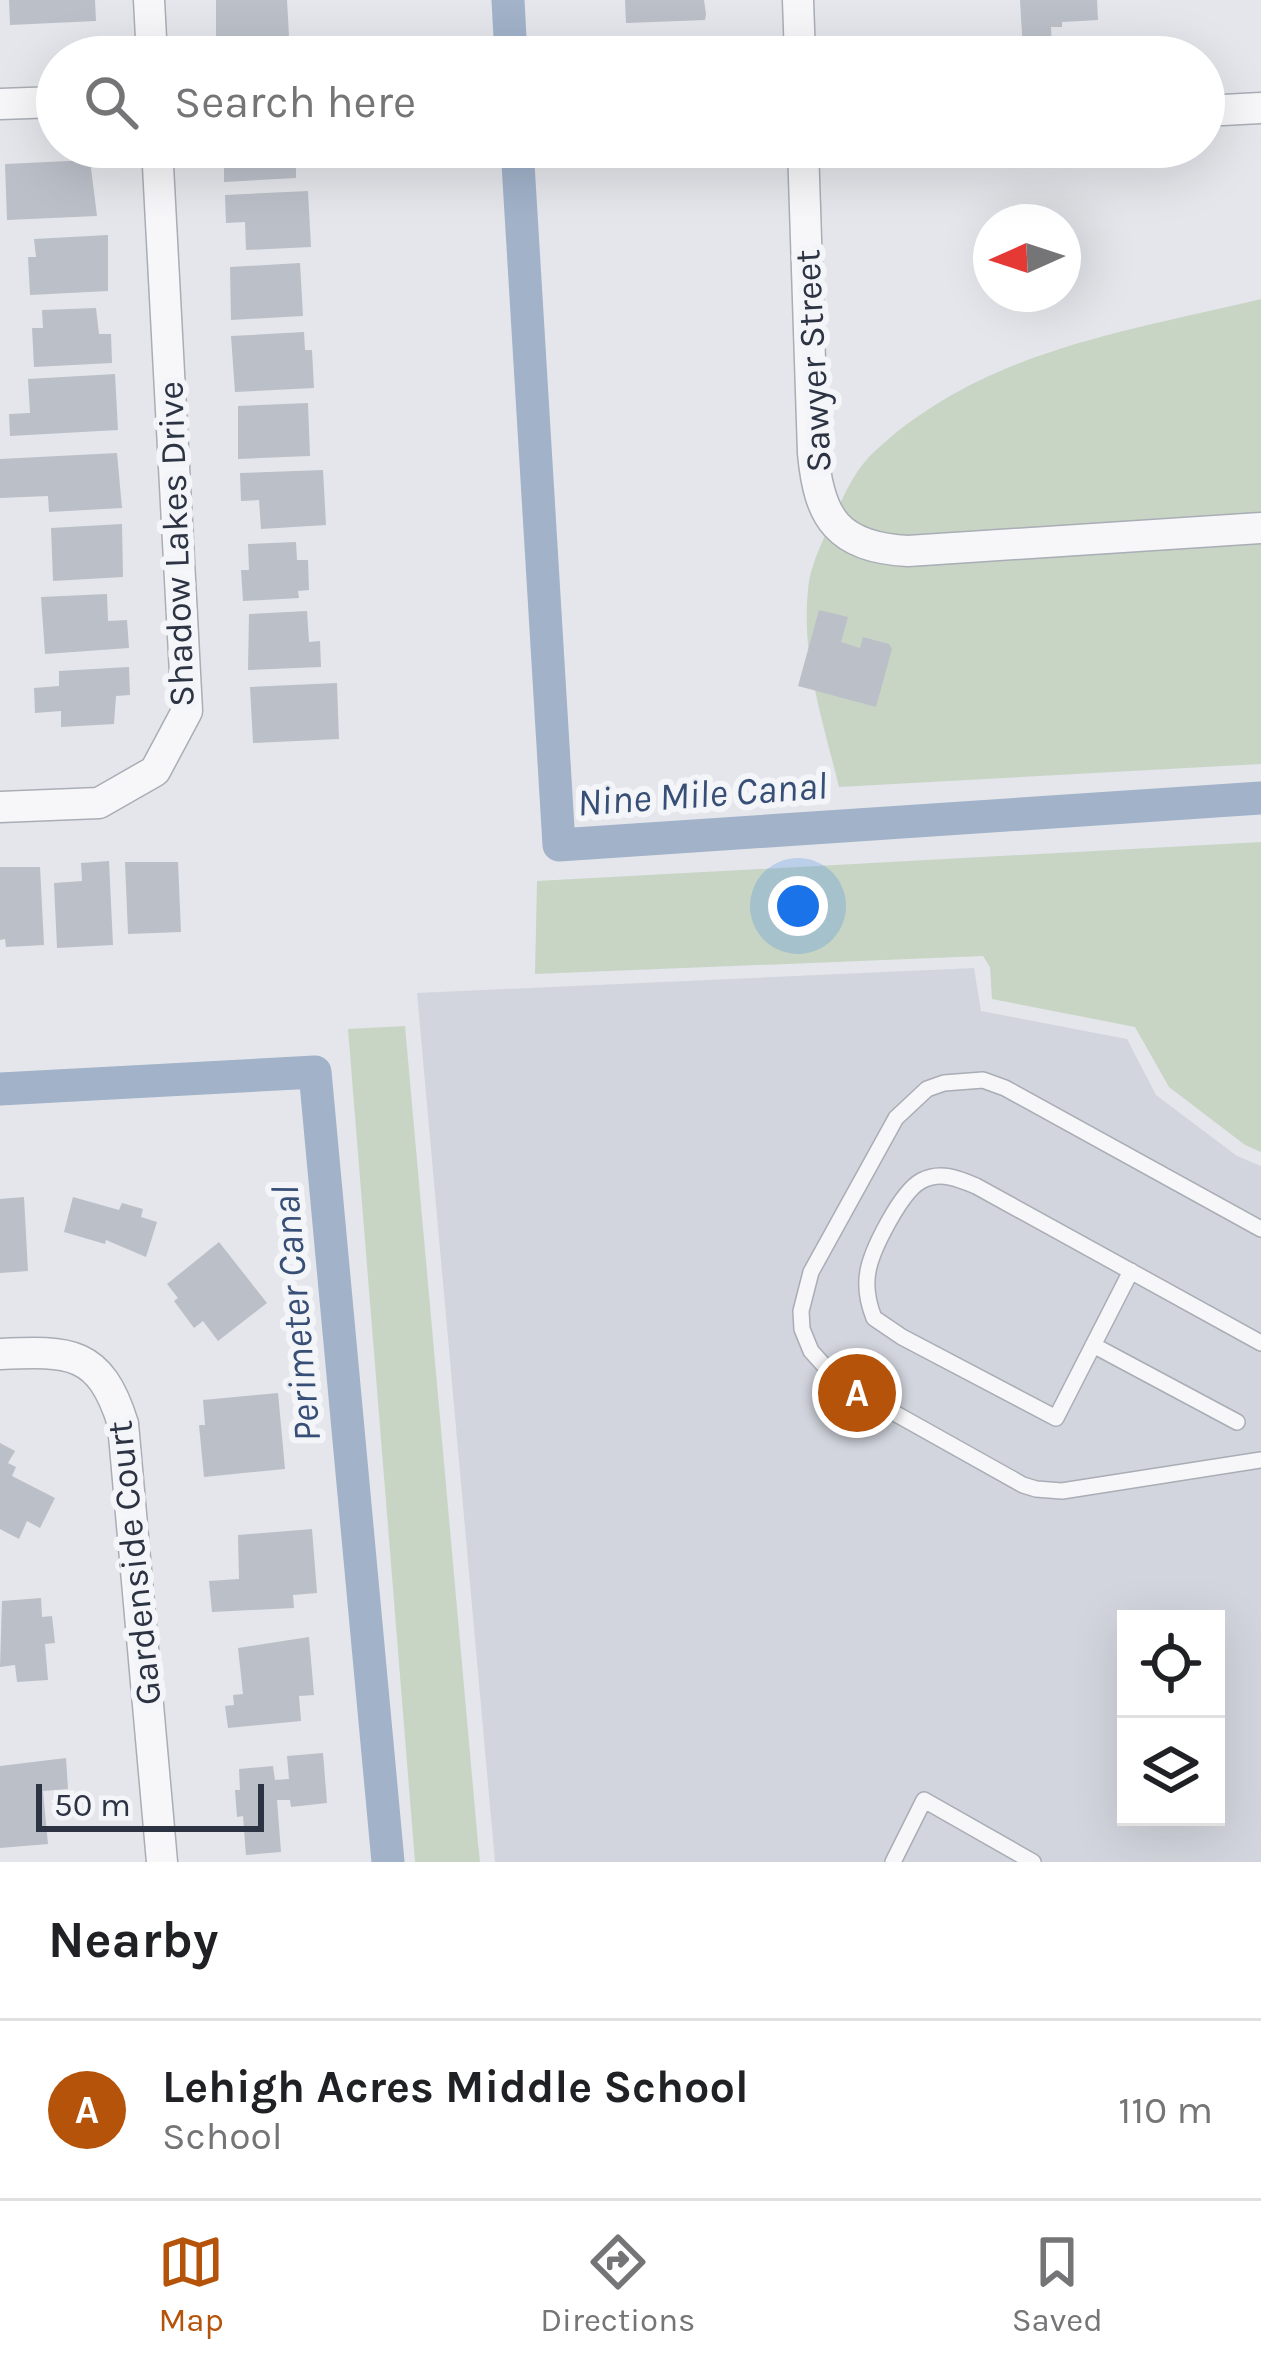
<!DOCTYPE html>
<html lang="en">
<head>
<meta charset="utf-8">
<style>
	:root { --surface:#fff; --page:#f6f6f6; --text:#202124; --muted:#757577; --line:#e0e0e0; --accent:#b45309 }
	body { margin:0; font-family:Karla,sans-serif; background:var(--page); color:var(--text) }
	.controls { position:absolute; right:36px; bottom:36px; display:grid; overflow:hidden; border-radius:0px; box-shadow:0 12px 48px #0002 }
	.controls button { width:108px; height:108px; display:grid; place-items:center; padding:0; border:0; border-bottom:3px solid var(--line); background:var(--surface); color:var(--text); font:60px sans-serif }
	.compass { position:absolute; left:973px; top:204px; width:108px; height:108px; border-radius:50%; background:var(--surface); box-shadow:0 12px 48px #0002; rotate:267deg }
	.scale { position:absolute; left:36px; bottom:30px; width:228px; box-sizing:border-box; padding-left:12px; border:6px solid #2c3343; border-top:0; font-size:33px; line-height:42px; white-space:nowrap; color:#2c3343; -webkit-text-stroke:9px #f4f5f8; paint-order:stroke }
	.you { position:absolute; left:798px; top:906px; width:42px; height:42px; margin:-30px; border:9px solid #fff; border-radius:50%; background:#1a73e8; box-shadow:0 0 0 18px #1a73e833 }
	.badge { display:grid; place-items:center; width:78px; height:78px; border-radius:50%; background:var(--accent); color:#fff; font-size:39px; font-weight:700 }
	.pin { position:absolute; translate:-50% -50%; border:6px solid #fff; box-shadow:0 3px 12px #0006 }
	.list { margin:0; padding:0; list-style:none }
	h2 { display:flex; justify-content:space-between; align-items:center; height:156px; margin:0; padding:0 48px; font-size:51px }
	h2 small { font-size:39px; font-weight:400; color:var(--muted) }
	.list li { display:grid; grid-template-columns:78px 1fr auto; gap:36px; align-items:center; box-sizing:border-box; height:180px; padding:0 48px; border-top:3px solid var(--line) }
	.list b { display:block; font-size:45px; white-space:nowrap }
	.list p { margin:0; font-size:39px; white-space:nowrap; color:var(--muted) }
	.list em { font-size:39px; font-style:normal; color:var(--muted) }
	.icon { flex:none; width:66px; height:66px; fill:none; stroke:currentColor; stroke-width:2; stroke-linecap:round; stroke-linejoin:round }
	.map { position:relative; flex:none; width:1261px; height:1862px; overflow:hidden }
	.search { position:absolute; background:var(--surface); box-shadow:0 12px 48px #0002; left:36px; right:36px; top:36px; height:132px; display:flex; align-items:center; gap:30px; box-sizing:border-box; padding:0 42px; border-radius:66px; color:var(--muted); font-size:45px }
	.sheet { height:336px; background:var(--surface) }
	nav { display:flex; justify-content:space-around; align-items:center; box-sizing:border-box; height:168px; border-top:3px solid var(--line); background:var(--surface); font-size:33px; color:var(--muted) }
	nav a { display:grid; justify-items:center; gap:6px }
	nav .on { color:var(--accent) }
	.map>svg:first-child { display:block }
	.built { fill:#d2d5dd; fill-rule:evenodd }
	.green { fill:#c8d5c5 }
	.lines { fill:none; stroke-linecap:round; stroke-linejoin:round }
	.canal { stroke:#a1b2c9; stroke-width:33 }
	.building { fill:#bbbfc8 }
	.lane-casing { stroke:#a9adb5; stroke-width:18 }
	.street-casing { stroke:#a9adb5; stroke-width:33 }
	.lane { stroke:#f7f7f9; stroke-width:15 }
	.street { stroke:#f7f7f9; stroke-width:30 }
	.labels { text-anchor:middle; stroke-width:12; stroke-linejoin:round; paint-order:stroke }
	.street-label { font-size:36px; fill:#2c3343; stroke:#f4f5f8 }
	.water-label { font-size:39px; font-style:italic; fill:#374f76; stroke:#f4f5f8 }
</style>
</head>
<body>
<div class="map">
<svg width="1261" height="1862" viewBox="0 0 1261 1862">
	<rect width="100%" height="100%" fill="#e4e6eb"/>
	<path class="built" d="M974 968 981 1011 1127 1039 1156 1095 1237 1156 1261 1166V1862H495L417 993ZM1126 1619H1216V1817H1126Z"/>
	<path class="green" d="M1261 299V764L839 787C823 721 801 658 808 589 810 566 822 542 832 521 843 497 855 469 875 451 982 351 1124 332 1261 299Z
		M1261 842V1152L1245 1145 1169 1087 1135 1027 992 999 990 967 983 956 535 974 537 881Z
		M405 1026 478 1843 480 1862H415L348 1029Z"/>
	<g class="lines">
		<path class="canal" d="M508 0 511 57
			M517 147 559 845 1261 798
			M0 1089 315 1072 388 1862"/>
	</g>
	<path class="building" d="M9 0H95L96 21 10 25Z
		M216 0H287L289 36 216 40Z
		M625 0H704L706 14 705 20 626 23Z
		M1020 0H1097L1098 20 1062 22V27H1051L1052 49 1023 51Z
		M224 147H303V160H296V178L224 182Z
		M90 160 97 216 7 220 5 164Z
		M308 191 311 247 246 250 245 222 226 223 225 195Z
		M108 235V291L30 295 28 257H36L34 239Z
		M300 263 303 316 231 320 230 267Z
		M96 308 99 334H111L112 363 34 367 32 328H43L42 310Z
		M304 332 305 350H312L314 388 235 392 231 336Z
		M115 374 118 430 10 436 9 414 30 413 28 379Z
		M308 403 310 456 238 459V406Z
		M117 453 122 508 49 512 48 496 0 498V459Z
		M323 470 326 525 261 529 259 500 241 501 240 473Z
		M122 524 123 577 53 581 51 528Z
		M296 542 297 560H308L309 590 298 591 299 598 243 601 241 570H249L248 544Z
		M107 594 108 621 127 620 129 648 45 654 41 597Z
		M819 610 848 617 841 642 860 648 863 637 889 644 892 649 876 707 798 686Z
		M307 611 309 642 320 641 321 667 248 670 249 614Z
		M129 667 130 695 116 696 114 724 61 727V711L35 713 34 688 59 686V671Z
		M337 683 339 739 253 743 250 687Z
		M109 861 113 945 57 948 54 883 82 881 81 863Z
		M125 862H178L181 932 128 934Z
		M0 867H40L44 945 6 947 5 939 0 940Z
		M24 1197 28 1271 0 1273V1199Z
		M73 1197 119 1210 122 1203 143 1209 141 1217 157 1222 146 1257 106 1240 105 1244 64 1232Z
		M219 1242 267 1303 218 1341 203 1321 194 1328 174 1301 178 1298 167 1284Z
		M278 1393 285 1469 204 1477 199 1425H205L203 1400Z
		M0 1443 15 1451 8 1463 16 1467 12 1476 55 1498 40 1528 27 1521 19 1539 0 1529Z
		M312 1529 317 1593 293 1595 294 1608 212 1612 209 1581 239 1579 238 1535Z
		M41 1598 42 1617 52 1616 55 1643 45 1644 48 1680 17 1682 15 1665 0 1667 2 1601Z
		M309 1637 314 1695 299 1696 301 1721 228 1728 225 1706 234 1705 233 1695 243 1694 238 1648Z
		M323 1753 327 1803 291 1807 290 1800H277L281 1852 246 1855 243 1816 237 1817 235 1790H240L239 1769 273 1766 275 1780 289 1779 287 1756Z
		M66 1758 68 1789 43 1791 48 1844 0 1848V1766Z"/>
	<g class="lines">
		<defs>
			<path id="lane" d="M1261 1229 1005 1088 983 1080 944 1083 927 1089 896 1118 811 1272 801 1311 802 1329 811 1351 839 1382 1023 1485 1036 1489 1062 1491 1261 1460
				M1131 1271 1056 1418 902 1337 874 1318C868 1303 865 1287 868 1271 872 1249 901 1192 921 1181 940 1171 957 1178 976 1186L1261 1343
				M1093 1345 1237 1422
				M893 1862 924 1800 1033 1862"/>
			<path id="street" d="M149 0 152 57
				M798 0 800 57
				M0 104 57 102
				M1204 111 1261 108
				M803 147 813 453C819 519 838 547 908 551L1261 528
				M0 807 99 803 155 771 187 711 157 147
				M0 1354C70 1351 100 1350 123 1424L162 1862"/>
		</defs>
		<use href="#lane" class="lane-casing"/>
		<use href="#street" class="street-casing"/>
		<use href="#lane" class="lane"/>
		<use href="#street" class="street"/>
	</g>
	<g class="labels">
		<g class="street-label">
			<text transform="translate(812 361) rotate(-93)" y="13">Sawyer Street</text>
			<text transform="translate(175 544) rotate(-92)" y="13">Shadow Lakes Drive</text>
			<text transform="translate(133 1563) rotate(-96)" y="13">Gardenside Court</text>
		</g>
		<g class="water-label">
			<text transform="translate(702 793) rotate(-4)" y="14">Nine Mile Canal</text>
			<text transform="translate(295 1314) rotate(-95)" y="14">Perimeter Canal</text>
		</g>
	</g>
</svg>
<div class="controls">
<button><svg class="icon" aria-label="locate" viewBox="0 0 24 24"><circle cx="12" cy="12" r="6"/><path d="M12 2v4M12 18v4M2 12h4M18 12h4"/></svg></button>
<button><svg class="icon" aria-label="layers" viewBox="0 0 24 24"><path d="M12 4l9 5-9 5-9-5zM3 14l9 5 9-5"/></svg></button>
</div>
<svg class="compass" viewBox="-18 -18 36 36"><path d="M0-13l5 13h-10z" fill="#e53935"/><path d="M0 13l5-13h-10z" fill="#757577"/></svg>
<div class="scale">50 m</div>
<div class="you"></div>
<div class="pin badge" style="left:857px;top:1393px">A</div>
<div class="search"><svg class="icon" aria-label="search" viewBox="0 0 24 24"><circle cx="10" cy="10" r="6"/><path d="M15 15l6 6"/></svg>Search here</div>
</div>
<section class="sheet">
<h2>Nearby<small></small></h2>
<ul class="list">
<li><span class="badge">A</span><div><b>Lehigh Acres Middle School</b><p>School</p></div><em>110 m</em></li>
</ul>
</section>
<nav>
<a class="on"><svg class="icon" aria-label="map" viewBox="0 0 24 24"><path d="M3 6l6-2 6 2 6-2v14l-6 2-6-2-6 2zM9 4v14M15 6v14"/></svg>Map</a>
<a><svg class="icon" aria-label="directions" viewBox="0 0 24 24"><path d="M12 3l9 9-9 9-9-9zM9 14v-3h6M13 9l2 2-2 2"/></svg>Directions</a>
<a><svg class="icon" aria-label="saved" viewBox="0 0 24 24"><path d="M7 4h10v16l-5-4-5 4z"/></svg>Saved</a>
</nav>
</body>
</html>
